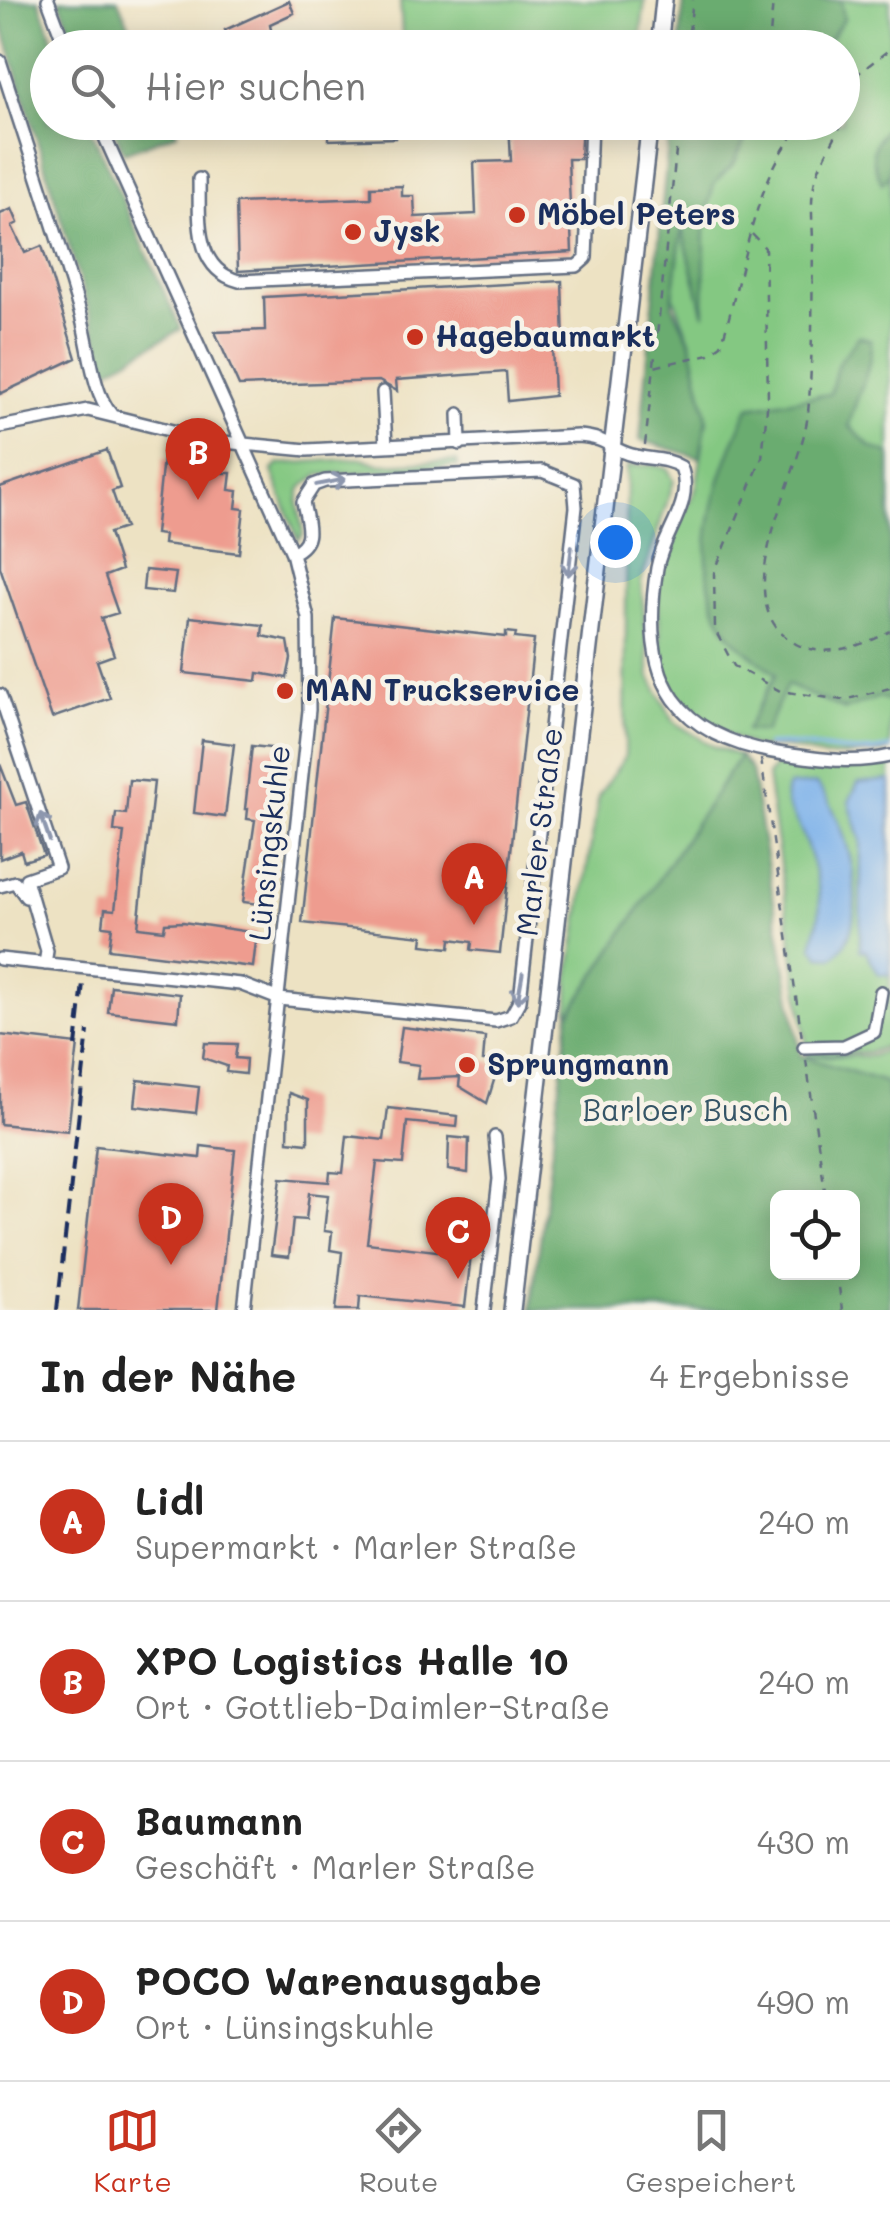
<!DOCTYPE html>
<html lang="de">
<head>
<meta charset="utf-8">
<style>
	:root { --surface:#fff; --page:#f6f6f6; --text:#222; --muted:#767676; --line:#e0e0e0; --accent:#c8321e }
	body { margin:0; font-family:Mali,sans-serif; background:var(--page); color:var(--text) }
	.controls { position:absolute; right:30px; bottom:30px; display:grid; overflow:hidden; border-radius:15px; box-shadow:0 5px 25px #0003 }
	.controls button { width:90px; height:90px; display:grid; place-items:center; padding:0; border:0; border-bottom:2px solid var(--line); background:var(--surface); color:var(--text); font:50px sans-serif }
	.you { position:absolute; left:615px; top:542px; width:35px; height:35px; margin:-25px; border:8px solid #fff; border-radius:50%; background:#1a73e8; box-shadow:0 0 0 15px #1a73e833 }
	.badge { display:grid; place-items:center; width:65px; height:65px; border-radius:50%; background:var(--accent); color:#fff; font-size:32px; font-weight:700 }
	.pin { position:absolute; translate:-50% -82px; filter:drop-shadow(0 2px 5px #0008) }
	.pin::after { content:''; position:absolute; top:52px; width:35px; height:30px; background:inherit; clip-path:polygon(0 0,100% 0,50% 100%) }
	.list { margin:0; padding:0; list-style:none }
	h2 { display:flex; justify-content:space-between; align-items:center; height:130px; margin:0; padding:0 40px; font-size:42px }
	h2 small { font-size:32px; font-weight:400; color:var(--muted) }
	.list li { display:grid; grid-template-columns:65px 1fr auto; gap:30px; align-items:center; box-sizing:border-box; height:160px; padding:0 40px; border-top:2px solid var(--line) }
	.list b { display:block; font-size:38px; white-space:nowrap }
	.list p { margin:0; font-size:32px; white-space:nowrap; color:var(--muted) }
	.list em { font-size:32px; font-style:normal; color:var(--muted) }
	.icon { flex:none; width:55px; height:55px; fill:none; stroke:currentColor; stroke-width:2; stroke-linecap:round; stroke-linejoin:round }
	.map { position:relative; flex:none; width:890px; height:1310px; overflow:hidden }
	.search { position:absolute; background:var(--surface); box-shadow:0 5px 25px #0003; left:30px; right:30px; top:30px; height:110px; display:flex; align-items:center; gap:25px; box-sizing:border-box; padding:0 35px; border-radius:55px; color:var(--muted); font-size:38px }
	.sheet { height:770px; background:var(--surface) }
	nav { display:flex; justify-content:space-around; align-items:center; box-sizing:border-box; height:140px; border-top:2px solid var(--line); background:var(--surface); font-size:28px; color:var(--muted) }
	nav a { display:grid; justify-items:center; gap:5px }
	nav .on { color:var(--accent) }
	.map>svg:first-child { display:block }
	.green { fill:#84c882; stroke:#507c70; stroke-width:2.5 }
	.forest { fill:#6bac70; stroke:#436e67; stroke-width:2.5; fill-rule:evenodd }
	.water { fill:#7bb1ea; stroke:#4b70a4; stroke-width:2.5 }
	.lines { fill:none; stroke-linecap:round; stroke-linejoin:round }
	.stream { stroke:#7bb1ea; stroke-width:4 }
	.building { fill:#ee9c8f }
	.minor-casing { stroke:#646e81; stroke-width:16 }
	.major-casing { stroke:#646e81; stroke-width:20 }
	.path { stroke:#646e81; stroke-width:2.5; stroke-dasharray:8 8; stroke-linecap:butt }
	.minor { stroke:#fff; stroke-width:11 }
	.major { stroke:#fff; stroke-width:15 }
	.rail { stroke:#1b2f5e; stroke-width:4; stroke-dasharray:15 8; stroke-linecap:butt }
	.oneway { stroke:#8d97ae }
	.poi-dot { fill:#c8321e; stroke:#f7f3e8; stroke-width:4 }
	.labels { text-anchor:middle; stroke-width:9; stroke-linejoin:round; paint-order:stroke }
	.poi-label { font-size:30px; font-weight:bold; fill:#1b2f5e; stroke:#f7f3e8; text-anchor:start }
	.street-label { font-size:30px; fill:#1b2f5e; stroke:#f7f3e8 }
	.park-label { font-size:30px; fill:#355567; stroke:#f7f3e8 }
</style>
</head>
<body>
<div class="map">
<svg width="890" height="1310" viewBox="0 0 890 1310">
	<rect width="100%" height="100%" fill="#f7f3e8"/>
	<filter id="ink" filterUnits="userSpaceOnUse"><feTurbulence type="fractalNoise" baseFrequency=".01" numOctaves="2"/><feDisplacementMap in="SourceGraphic" scale="20" xChannelSelector="R" yChannelSelector="G"/><feConvolveMatrix kernelMatrix="1 2 1 2 8 2 1 2 1" color-interpolation-filters="sRGB"/></filter>
	<filter id="wash" filterUnits="userSpaceOnUse"><feTurbulence type="fractalNoise" baseFrequency=".0048" numOctaves="4" result="noise"/><feDisplacementMap in="SourceGraphic" scale="40" xChannelSelector="R" yChannelSelector="G"/><feGaussianBlur stdDeviation="2.25" result="paint"/><feColorMatrix in="noise" values="0 0 0 0 0 0 0 0 0 0 0 0 0 0 0 0 0 1.4 0 .05"/><feComposite in="paint" operator="in"/></filter>
	<g filter="url(#wash)">
		<rect width="100%" height="100%" fill="#ede2c3"/>
		<path class="green" d="M400 0H645L639 47 403 48Z
			M695 0H890V750L881 753 826 757 787 748 754 747 692 718 672 692 662 663 657 587 664 553 696 489 707 418 691 343 670 287 684 123 842 122V48L691 47Z
			M363 458 378 464 457 461 458 466 319 475 301 488 298 502 303 535 298 540 272 471 279 464Z
			M654 465 668 469 674 481 641 582 650 677 674 722 715 747 740 756 569 1015V978L599 795 625 757 627 466Z
			M890 759V1045L870 1052 808 1055 767 776 778 763 836 768Z
			M890 1049V1106L884 1082 801 1056H871Z"/>
		<path class="forest" d="M0 0H39L56 47 48 48V122L88 123 181 329 107 371 0 18Z
			M59 0H118L139 47H78Z
			M684 0H841L844 19 830 39 815 47H679Z
			M111 123H173L177 133 124 153Z
			M670 123H753L734 163 714 184 705 220 704 315 682 229 672 304 691 343 707 418 700 458 640 440Z
			M890 124V174L882 183C869 157 869 145 890 124Z
			M859 336 871 340C873 371 855 396 849 426L871 447 890 454V701L879 697 845 710 787 685 765 732 746 730 776 674C760 660 736 646 725 628 685 560 719 472 749 407L830 394 838 363Z
			M740 756 751 770 801 1056 885 1082 890 1106V1310H531L569 1015ZM778 1198H852V1272H778Z"/>
		<path class="water" d="M890 780V975L879 974 866 951 860 950 861 840 849 802 858 783Z
			M816 784C848 818 876 924 833 957L820 956 813 947C813 936 818 927 819 916 823 891 812 860 804 837 798 819 779 804 788 786Z"/>
		<g class="lines">
			<path class="stream" d="M767 745C812 741 844 759 890 748"/>
		</g>
		<g id="blocks">
			<path class="building" d="M289 1 294 13 270 24 273 41 259 48H233L225 30Z
				M328 122H396V138L329 140Z
				M509 122H582L580 159H568L572 252 238 271 236 203 371 198V187L402 186V196H414L415 217 476 214 474 162 511 161Z
				M12 209 18 223 12 226 25 253 42 246 76 358 0 394V214Z
				M562 281 564 343 552 344 554 396 508 401 506 372 396 380 397 391 379 381 239 386 215 332 265 330 264 297Z
				M107 450 120 488 112 491 125 528 109 533 121 570 105 576 118 613 101 618 114 655 97 661 110 698 52 718 0 567V487Z
				M163 458 224 464 223 473H231L229 490 238 491 236 508 244 509 239 553 163 544 164 535 155 534Z
				M145 570 176 573 173 593 143 590Z
				M190 617 263 625 262 636 288 641 291 659 287 678 258 673 257 681 184 673Z
				M335 618 506 637V632L516 633 515 638 534 640 500 953 471 950 472 942 451 939 450 948 422 945 423 936 302 923Z
				M202 740 234 744 225 817 194 813Z
				M252 746 280 749 260 904 243 902 255 820 247 819 248 809H245Z
				M0 764 16 805 26 802 44 855 24 861 21 851 0 859Z
				M129 780 154 782 138 927 164 930 165 923 183 922 257 933 253 967 109 949 112 927 103 926 105 909 115 910 124 832 114 831 116 813 126 814Z
				M111 986 180 994 178 1020 108 1012Z
				M402 1027 485 1037 483 1061 492 1062 495 1077 487 1103 459 1086 460 1077 417 1079 419 1065 397 1062Z
				M0 1035 78 1044 68 1131 0 1124Z
				M205 1043 237 1044 235 1058 246 1059 245 1074 226 1072 227 1066 203 1058Z
				M138 1080 199 1087 196 1113 135 1106Z
				M289 1093 308 1100V1143L288 1141Z
				M388 1108 458 1116 457 1127 407 1122 403 1164 377 1162 367 1243 471 1255 465 1307 360 1296 359 1310H336L342 1252 330 1250 332 1232 324 1231 328 1195 309 1193 306 1220 293 1219 289 1257 271 1255 281 1178 329 1182 330 1172 343 1173 347 1136 384 1140Z
				M449 1137 469 1139 468 1173 448 1170Z
				M96 1146 200 1158 201 1146 235 1150 218 1310H78Z"/>
		</g>
	</g>
	<g filter="url(#ink)">
		<use href="#blocks" fill-opacity="0" stroke="#646e81" stroke-width="2.5"/>
		<g class="lines">
			<defs>
				<path id="minor" d="M48 0 66 48
					M0 61C27 145 55 228 80 312 90 345 91 389 111 414
					M98 122 292 553 308 618 309 710 244 1310
					M199 179C200 217 193 269 239 281L577 266 586 258 591 122
					M383 392 386 446
					M459 414 460 444
					M0 427 88 410 213 441 307 450 578 436C609 438 611 450 632 455 649 460 665 457 681 467 695 504 663 532 657 568 638 683 676 740 791 755 826 760 855 764 890 756
					M0 695 58 868 26 879 47 951 45 964
					M0 886 15 882 26 897
					M0 959 240 984 279 999 496 1021 511 1016 520 1000 576 507 574 484 542 471 325 481 314 485 303 502C307 524 316 542 292 553
					M804 1047 844 1046 874 1032 881 992
					M484 1310 499 1179 495 1137"/>
				<path id="major" d="M659 48 664 0
					M512 1310 650 122"/>
			</defs>
			<use href="#minor" class="minor-casing"/>
			<use href="#major" class="major-casing"/>
			<path class="path" d="M687 48 693 0
				M769 48 773 0
				M842 86 890 49
				M842 89 849 97 843 120
				M842 122C834 142 818 164 814 185 810 203 813 226 813 245 812 301 813 358 808 413 802 477 720 602 796 644 824 659 864 646 890 631
				M752 234 765 248 768 398 762 458 714 573 715 630 734 666 780 691 844 700 890 688
				M654 365 679 122
				M645 445 654 367 709 354 721 345C743 278 753 173 805 122
				M761 759 802 1038
				M806 1060 826 1198
				M837 1272 842 1310"/>
			<use href="#minor" class="minor"/>
			<use href="#major" class="major"/>
			<path class="rail" d="M76 1046 83 983
				M57 1310 88 1031"/>
		</g>
		<defs><path id="oneway-shaft" d="M-6 0H5M1.5-3L5.5 0L1.5 3" fill="none" stroke-width="1.6" stroke-linecap="round" stroke-linejoin="round" transform="scale(2.5)"/></defs>
		<g class="oneway">
			<use href="#oneway-shaft" transform="translate(331 482) rotate(-11)"/>
			<use href="#oneway-shaft" transform="translate(570 561) rotate(97)"/>
			<use href="#oneway-shaft" transform="translate(45 827) rotate(-109)"/>
			<use href="#oneway-shaft" transform="translate(520 988) rotate(100)"/>
		</g>
	</g>
	<g class="poi-dot">
		<circle cx="517" cy="215" r="10"/>
		<circle cx="353" cy="232" r="10"/>
		<circle cx="415" cy="337" r="10"/>
		<circle cx="285" cy="691" r="10"/>
		<circle cx="467" cy="1065" r="10"/>
	</g>
	<g class="labels">
		<g class="poi-label">
			<text x="537" y="225">Möbel Peters</text>
			<text x="373" y="242">Jysk</text>
			<text x="435" y="347">Hagebaumarkt</text>
			<text x="305" y="701">MAN Truckservice</text>
			<text x="487" y="1075">Sprungmann</text>
		</g>
		<g class="street-label">
			<text transform="translate(540 832) rotate(-83)" y="10">Marler Straße</text>
			<text transform="translate(270 843) rotate(-84)" y="10">Lünsingskuhle</text>
		</g>
		<g class="park-label">
			<text x="685" y="1121">Barloer Busch</text>
		</g>
	</g>
</svg>
<div class="controls">
<button><svg class="icon" aria-label="locate" viewBox="0 0 24 24"><circle cx="12" cy="12" r="6"/><path d="M12 2v4M12 18v4M2 12h4M18 12h4"/></svg></button>
</div>
<div class="you"></div>
<div class="pin badge" style="left:474px;top:925px">A</div>
<div class="pin badge" style="left:198px;top:500px">B</div>
<div class="pin badge" style="left:458px;top:1279px">C</div>
<div class="pin badge" style="left:171px;top:1265px">D</div>
<div class="search"><svg class="icon" aria-label="search" viewBox="0 0 24 24"><circle cx="10" cy="10" r="6"/><path d="M15 15l6 6"/></svg>Hier suchen</div>
</div>
<section class="sheet">
<h2>In der Nähe<small>4 Ergebnisse</small></h2>
<ul class="list">
<li><span class="badge">A</span><div><b>Lidl</b><p>Supermarkt · Marler Straße</p></div><em>240 m</em></li>
<li><span class="badge">B</span><div><b>XPO Logistics Halle 10</b><p>Ort · Gottlieb-Daimler-Straße</p></div><em>240 m</em></li>
<li><span class="badge">C</span><div><b>Baumann</b><p>Geschäft · Marler Straße</p></div><em>430 m</em></li>
<li><span class="badge">D</span><div><b>POCO Warenausgabe</b><p>Ort · Lünsingskuhle</p></div><em>490 m</em></li>
</ul>
</section>
<nav>
<a class="on"><svg class="icon" aria-label="map" viewBox="0 0 24 24"><path d="M3 6l6-2 6 2 6-2v14l-6 2-6-2-6 2zM9 4v14M15 6v14"/></svg>Karte</a>
<a><svg class="icon" aria-label="directions" viewBox="0 0 24 24"><path d="M12 3l9 9-9 9-9-9zM9 14v-3h6M13 9l2 2-2 2"/></svg>Route</a>
<a><svg class="icon" aria-label="saved" viewBox="0 0 24 24"><path d="M7 4h10v16l-5-4-5 4z"/></svg>Gespeichert</a>
</nav>
</body>
</html>
